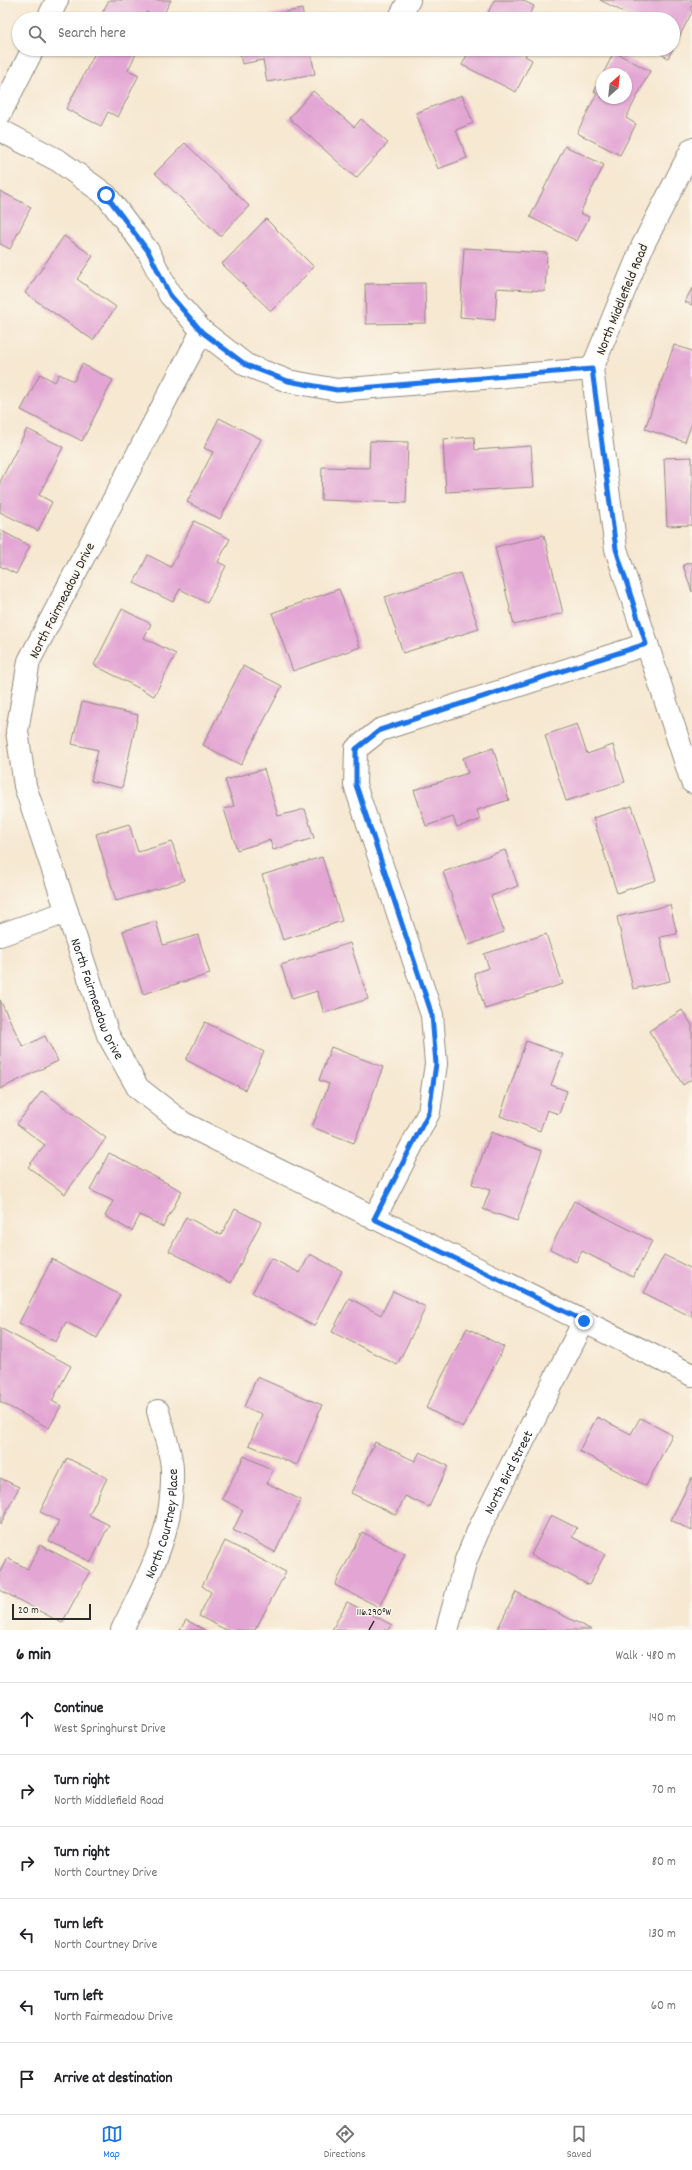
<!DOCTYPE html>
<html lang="en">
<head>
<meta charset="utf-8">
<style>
	:root { --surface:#fff; --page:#f6f6f6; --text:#202124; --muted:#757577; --line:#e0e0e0; --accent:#1a73e8 }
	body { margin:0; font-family:Dekko,sans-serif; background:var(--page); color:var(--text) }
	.compass { position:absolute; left:596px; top:68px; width:36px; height:36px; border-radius:50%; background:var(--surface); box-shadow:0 1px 3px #0004; rotate:27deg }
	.scale { position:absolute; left:12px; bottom:10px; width:79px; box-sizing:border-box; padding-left:4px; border:2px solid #2b2b2b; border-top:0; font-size:11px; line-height:14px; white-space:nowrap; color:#2b2b2b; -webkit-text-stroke:3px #fbf7ec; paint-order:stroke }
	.stop { position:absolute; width:12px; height:12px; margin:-9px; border:3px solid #1a73e8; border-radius:50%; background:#fff }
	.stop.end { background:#1a73e8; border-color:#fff; box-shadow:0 1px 4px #0008 }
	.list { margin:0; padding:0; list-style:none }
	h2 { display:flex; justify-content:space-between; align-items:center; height:52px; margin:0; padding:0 16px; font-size:17px }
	h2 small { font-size:13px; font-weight:400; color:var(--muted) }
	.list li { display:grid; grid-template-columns:26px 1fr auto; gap:12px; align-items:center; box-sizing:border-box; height:72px; padding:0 16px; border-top:1px solid var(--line) }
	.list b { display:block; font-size:15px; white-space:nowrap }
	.list p { margin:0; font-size:13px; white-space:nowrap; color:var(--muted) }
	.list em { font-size:13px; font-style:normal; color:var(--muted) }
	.icon { flex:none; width:22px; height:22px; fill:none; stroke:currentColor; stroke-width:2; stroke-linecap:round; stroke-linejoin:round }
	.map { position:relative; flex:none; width:692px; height:1630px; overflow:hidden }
	.search { position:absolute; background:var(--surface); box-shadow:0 1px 3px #0004; left:12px; right:12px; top:12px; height:44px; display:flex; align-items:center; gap:10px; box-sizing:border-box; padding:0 14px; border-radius:22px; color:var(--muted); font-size:15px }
	.sheet { height:484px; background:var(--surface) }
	nav { display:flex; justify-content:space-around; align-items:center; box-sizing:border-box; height:56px; border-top:1px solid var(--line); background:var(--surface); font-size:11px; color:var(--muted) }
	nav a { display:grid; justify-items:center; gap:2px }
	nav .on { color:var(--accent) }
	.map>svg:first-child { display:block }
	.building { fill:#e3a6d4 }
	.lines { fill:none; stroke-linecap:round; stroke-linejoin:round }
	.street-casing { stroke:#908a7e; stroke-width:24 }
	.street { stroke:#fff; stroke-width:22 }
	.route { stroke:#1a73e8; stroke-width:5 }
	.ticks { fill:none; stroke:#2b2b2b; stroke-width:1.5 }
	.labels { text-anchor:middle; stroke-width:3; stroke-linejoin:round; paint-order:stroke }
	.street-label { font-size:14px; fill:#2b2b2b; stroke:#fbf7ec }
	.ticks-label { font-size:10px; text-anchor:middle; fill:#2b2b2b; stroke:#fbf7ec; stroke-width:3; stroke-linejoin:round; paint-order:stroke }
</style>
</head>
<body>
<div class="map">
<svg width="692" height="1630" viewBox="0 0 692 1630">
	<rect width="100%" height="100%" fill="#fbf7ec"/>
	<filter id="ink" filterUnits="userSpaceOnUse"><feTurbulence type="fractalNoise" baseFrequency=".025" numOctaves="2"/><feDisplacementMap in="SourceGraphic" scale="8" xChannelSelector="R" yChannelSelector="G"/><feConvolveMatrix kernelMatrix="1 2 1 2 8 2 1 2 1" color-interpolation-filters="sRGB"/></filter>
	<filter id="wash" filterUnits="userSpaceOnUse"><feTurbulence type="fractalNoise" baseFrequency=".012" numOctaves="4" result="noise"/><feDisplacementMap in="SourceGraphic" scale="16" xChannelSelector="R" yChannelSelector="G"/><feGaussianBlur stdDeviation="0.9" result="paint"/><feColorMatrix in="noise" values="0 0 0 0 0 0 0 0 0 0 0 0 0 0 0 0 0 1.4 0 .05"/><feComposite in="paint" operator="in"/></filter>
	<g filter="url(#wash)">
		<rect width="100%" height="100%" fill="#f6e8d1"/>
		<g id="blocks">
			<path class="building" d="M109 0H171L161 19 146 12 143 19H104L100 17Z
				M494 0H522L534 6 527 19H485Z
				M600 0H692V12L673 49V19H637Z
				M302 9 304 19H254V18Z
				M97 49H132L137 52 128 70 139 75 118 117 108 112 101 126 66 109Z
				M239 49H310L315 74 267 82 263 60 242 64Z
				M470 49H529L525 56 532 60 516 92 462 65Z
				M652 49H673L668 58Z
				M614 52 650 71 626 118 636 124 620 155 577 133 597 93 594 92 602 76V98H626V74H603Z
				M313 91 354 127 361 119 388 143 356 178 289 118Z
				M462 95 473 123 456 130 467 158 438 169 416 113Z
				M185 143 249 206 220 236 155 173Z
				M565 146 604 165 580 213 589 217 577 241 530 217Z
				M0 191 31 207 10 249 0 244Z
				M266 219 314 267 271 311 222 264Z
				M64 236 93 256 77 279 116 307 93 340 25 293Z
				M464 248 547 253 545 291 497 288 495 320 460 317Z
				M425 283 426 323 366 324 365 284Z
				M692 288V305L685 302Z
				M674 345 692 351V423L685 442 645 429Z
				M82 364 113 380 82 441 21 410 40 374 55 382 59 374 74 381Z
				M219 418 261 439 220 519 187 502 213 452 204 448Z
				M27 429 63 447 39 495 52 502 38 531 0 512V482Z
				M474 437 475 450 531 446 534 487 446 492 443 439Z
				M370 441 408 442 406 503 321 500 322 467 369 468Z
				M692 457V525L667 526 664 458Z
				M194 521 230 539 218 562 226 566 207 603 180 589 173 602 134 583 148 555 171 567Z
				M0 530 30 546 16 574 0 566Z
				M544 535 563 613 514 625 495 547Z
				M692 562V592L683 565Z
				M460 573 479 629 403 653 385 597Z
				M339 589 360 647 293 671 272 613Z
				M122 609 151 624 144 638 176 654 154 696 94 665Z
				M243 666 282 686 241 765 203 745Z
				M82 702 138 715 122 788 91 781 98 750 72 744Z
				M577 724 587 754 613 745 625 782 566 801 545 735Z
				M493 748 509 800 477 810 480 820 457 827 453 817 426 826 414 790 468 773 463 758Z
				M264 769 278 816 305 809 314 838 273 850 270 840 237 850 224 809 234 806 225 780Z
				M632 806 656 880 617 893 593 818Z
				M129 824 138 852 172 842 184 881 116 901 96 834Z
				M505 850 518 886 491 896 504 932 469 945 443 872Z
				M322 857 342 921 283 940 262 875Z
				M670 905 677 934 660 937 670 981 633 989 617 917Z
				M156 921 163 945 198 935 210 974 143 994 123 931Z
				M546 934 563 984 485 1009 474 973 489 968 484 954Z
				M350 943 368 999 324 1013 317 991 292 999 281 965Z
				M0 1000 23 1047 45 1036 58 1061 0 1089Z
				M682 1010 692 1025V1079L683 1085 649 1031Z
				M205 1022 264 1052 245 1090 186 1060Z
				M526 1041 563 1054 551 1085 567 1091 559 1114 547 1110 540 1131 500 1116Z
				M331 1047 383 1067 354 1143 312 1127 329 1084 319 1080Z
				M42 1091 106 1138 65 1194 28 1167 45 1145 17 1124Z
				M491 1132 542 1151 517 1221 483 1209 490 1190 472 1184Z
				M109 1153 182 1191 163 1227 140 1215 132 1231 105 1216 113 1201 90 1190Z
				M574 1201 652 1241 633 1277 582 1251 576 1262 550 1249Z
				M235 1209 261 1222 231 1283 169 1251 186 1217 221 1235Z
				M310 1254 342 1271 314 1326 252 1293 271 1258 300 1273Z
				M664 1255 692 1269V1317L644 1293Z
				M52 1259 120 1295 97 1338 66 1322 56 1342 19 1323Z
				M393 1291 426 1307 397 1365 332 1332 349 1298 381 1315Z
				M0 1328 71 1366 52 1401 61 1406 49 1428 0 1402Z
				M467 1328 504 1347 463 1427 426 1408Z
				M257 1377 322 1405 297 1465 249 1445 262 1414 244 1407Z
				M597 1417 631 1434 640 1418 672 1435 646 1486 579 1451Z
				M375 1442 415 1461 420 1452 448 1466 429 1507 405 1496 396 1515 351 1493Z
				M244 1456 273 1470 267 1483 301 1500 275 1552 233 1530 243 1510 222 1499Z
				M67 1458 107 1478 89 1515 109 1525 91 1562 49 1541 59 1521 40 1512Z
				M692 1477V1531L671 1520Z
				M0 1478 19 1487 0 1525Z
				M551 1515 577 1528 572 1537 605 1554 589 1585 531 1555Z
				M362 1532 405 1554 379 1607 335 1585Z
				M225 1541 286 1572 255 1630H226L199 1616 211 1592 202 1586Z
				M40 1545 90 1571 62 1623 0 1590V1572L7 1558 28 1569Z
				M516 1592 592 1630H497Z
				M347 1602 392 1625 389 1630H332Z
				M186 1620 205 1630H180Z"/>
		</g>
	</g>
	<g filter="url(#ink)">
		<use href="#blocks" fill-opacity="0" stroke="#908a7e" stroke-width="1"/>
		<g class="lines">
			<defs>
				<g id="street">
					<path d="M48 19 57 0"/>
					<path d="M399 19 409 0"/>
					<path d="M0 114 33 49"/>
					<path d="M0 130 59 161 106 195 148 251 170 295 202 331 246 365 288 381 337 390 592 369"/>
					<path d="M692 149 643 245 592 369 616 549 692 782"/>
					<path id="s1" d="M202 331 29 661 17 731 25 786 108 1035 138 1088 183 1123 692 1375"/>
					<path d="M0 935 67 912"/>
					<path d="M374 1219 429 1112 436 1064 432 1015 355 785 356 749 380 730 647 644"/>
					<path id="s2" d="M122 1630C149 1575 174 1533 172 1470 172 1453 162 1428 158 1411"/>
					<path id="s3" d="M447 1630 466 1560 479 1529 584 1321"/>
				</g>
			</defs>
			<use href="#street" class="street-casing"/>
			<use href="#street" class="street"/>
		</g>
	</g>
	<g class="lines" filter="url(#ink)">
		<path class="route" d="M106 195 148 251 170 295 202 332 246 365 288 381 337 390 592 369 616 549 646 644 380 730 356 749V785L432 1015 436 1064 429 1112 374 1219 584 1321"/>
	</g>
	<path class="ticks" d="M369 1630 374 1621"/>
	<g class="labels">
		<g class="street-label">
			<text transform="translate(621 299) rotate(-68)" y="5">North Middlefield Road</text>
			<text transform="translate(61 600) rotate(-63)" y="5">North Fairmeadow Drive</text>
			<text dy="5" stroke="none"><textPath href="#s1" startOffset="724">North Fairmeadow Drive</textPath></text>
			<text dy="5" stroke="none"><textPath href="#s3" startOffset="170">North Bird Street</textPath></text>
			<text dy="5" stroke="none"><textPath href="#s2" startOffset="115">North Courtney Place</textPath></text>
		</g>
	</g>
	<g class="ticks-label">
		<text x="374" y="1615">116.290°W</text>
	</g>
</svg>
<svg class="compass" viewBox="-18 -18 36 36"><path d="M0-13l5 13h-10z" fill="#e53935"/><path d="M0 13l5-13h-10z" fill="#757577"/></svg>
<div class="scale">20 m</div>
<div class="stop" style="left:106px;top:195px"></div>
<div class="stop end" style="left:584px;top:1321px"></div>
<div class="search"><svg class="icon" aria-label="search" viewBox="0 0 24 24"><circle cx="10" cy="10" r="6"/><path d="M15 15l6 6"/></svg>Search here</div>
</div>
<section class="sheet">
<h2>6 min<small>Walk · 480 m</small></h2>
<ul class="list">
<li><svg class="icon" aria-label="ahead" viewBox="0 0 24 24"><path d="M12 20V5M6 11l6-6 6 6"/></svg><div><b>Continue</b><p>West Springhurst Drive</p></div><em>140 m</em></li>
<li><svg class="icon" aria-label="right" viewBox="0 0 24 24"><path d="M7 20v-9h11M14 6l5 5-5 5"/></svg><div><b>Turn right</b><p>North Middlefield Road</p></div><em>70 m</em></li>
<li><svg class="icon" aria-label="right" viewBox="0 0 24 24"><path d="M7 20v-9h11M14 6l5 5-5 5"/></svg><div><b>Turn right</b><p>North Courtney Drive</p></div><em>80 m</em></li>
<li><svg class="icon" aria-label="left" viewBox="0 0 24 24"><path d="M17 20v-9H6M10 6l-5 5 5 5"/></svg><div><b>Turn left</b><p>North Courtney Drive</p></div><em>130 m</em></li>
<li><svg class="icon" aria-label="left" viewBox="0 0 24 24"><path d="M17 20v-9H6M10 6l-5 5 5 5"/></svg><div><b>Turn left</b><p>North Fairmeadow Drive</p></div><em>60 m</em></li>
<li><svg class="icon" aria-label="arrive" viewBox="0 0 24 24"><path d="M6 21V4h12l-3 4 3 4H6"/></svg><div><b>Arrive at destination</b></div></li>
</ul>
</section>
<nav>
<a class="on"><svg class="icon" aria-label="map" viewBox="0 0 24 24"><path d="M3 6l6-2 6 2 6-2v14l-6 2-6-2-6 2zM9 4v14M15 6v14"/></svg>Map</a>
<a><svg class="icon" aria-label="directions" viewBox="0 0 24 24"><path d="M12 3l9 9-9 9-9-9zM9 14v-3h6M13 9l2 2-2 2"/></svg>Directions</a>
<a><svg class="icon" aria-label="saved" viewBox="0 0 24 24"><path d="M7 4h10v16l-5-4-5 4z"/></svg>Saved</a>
</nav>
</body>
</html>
